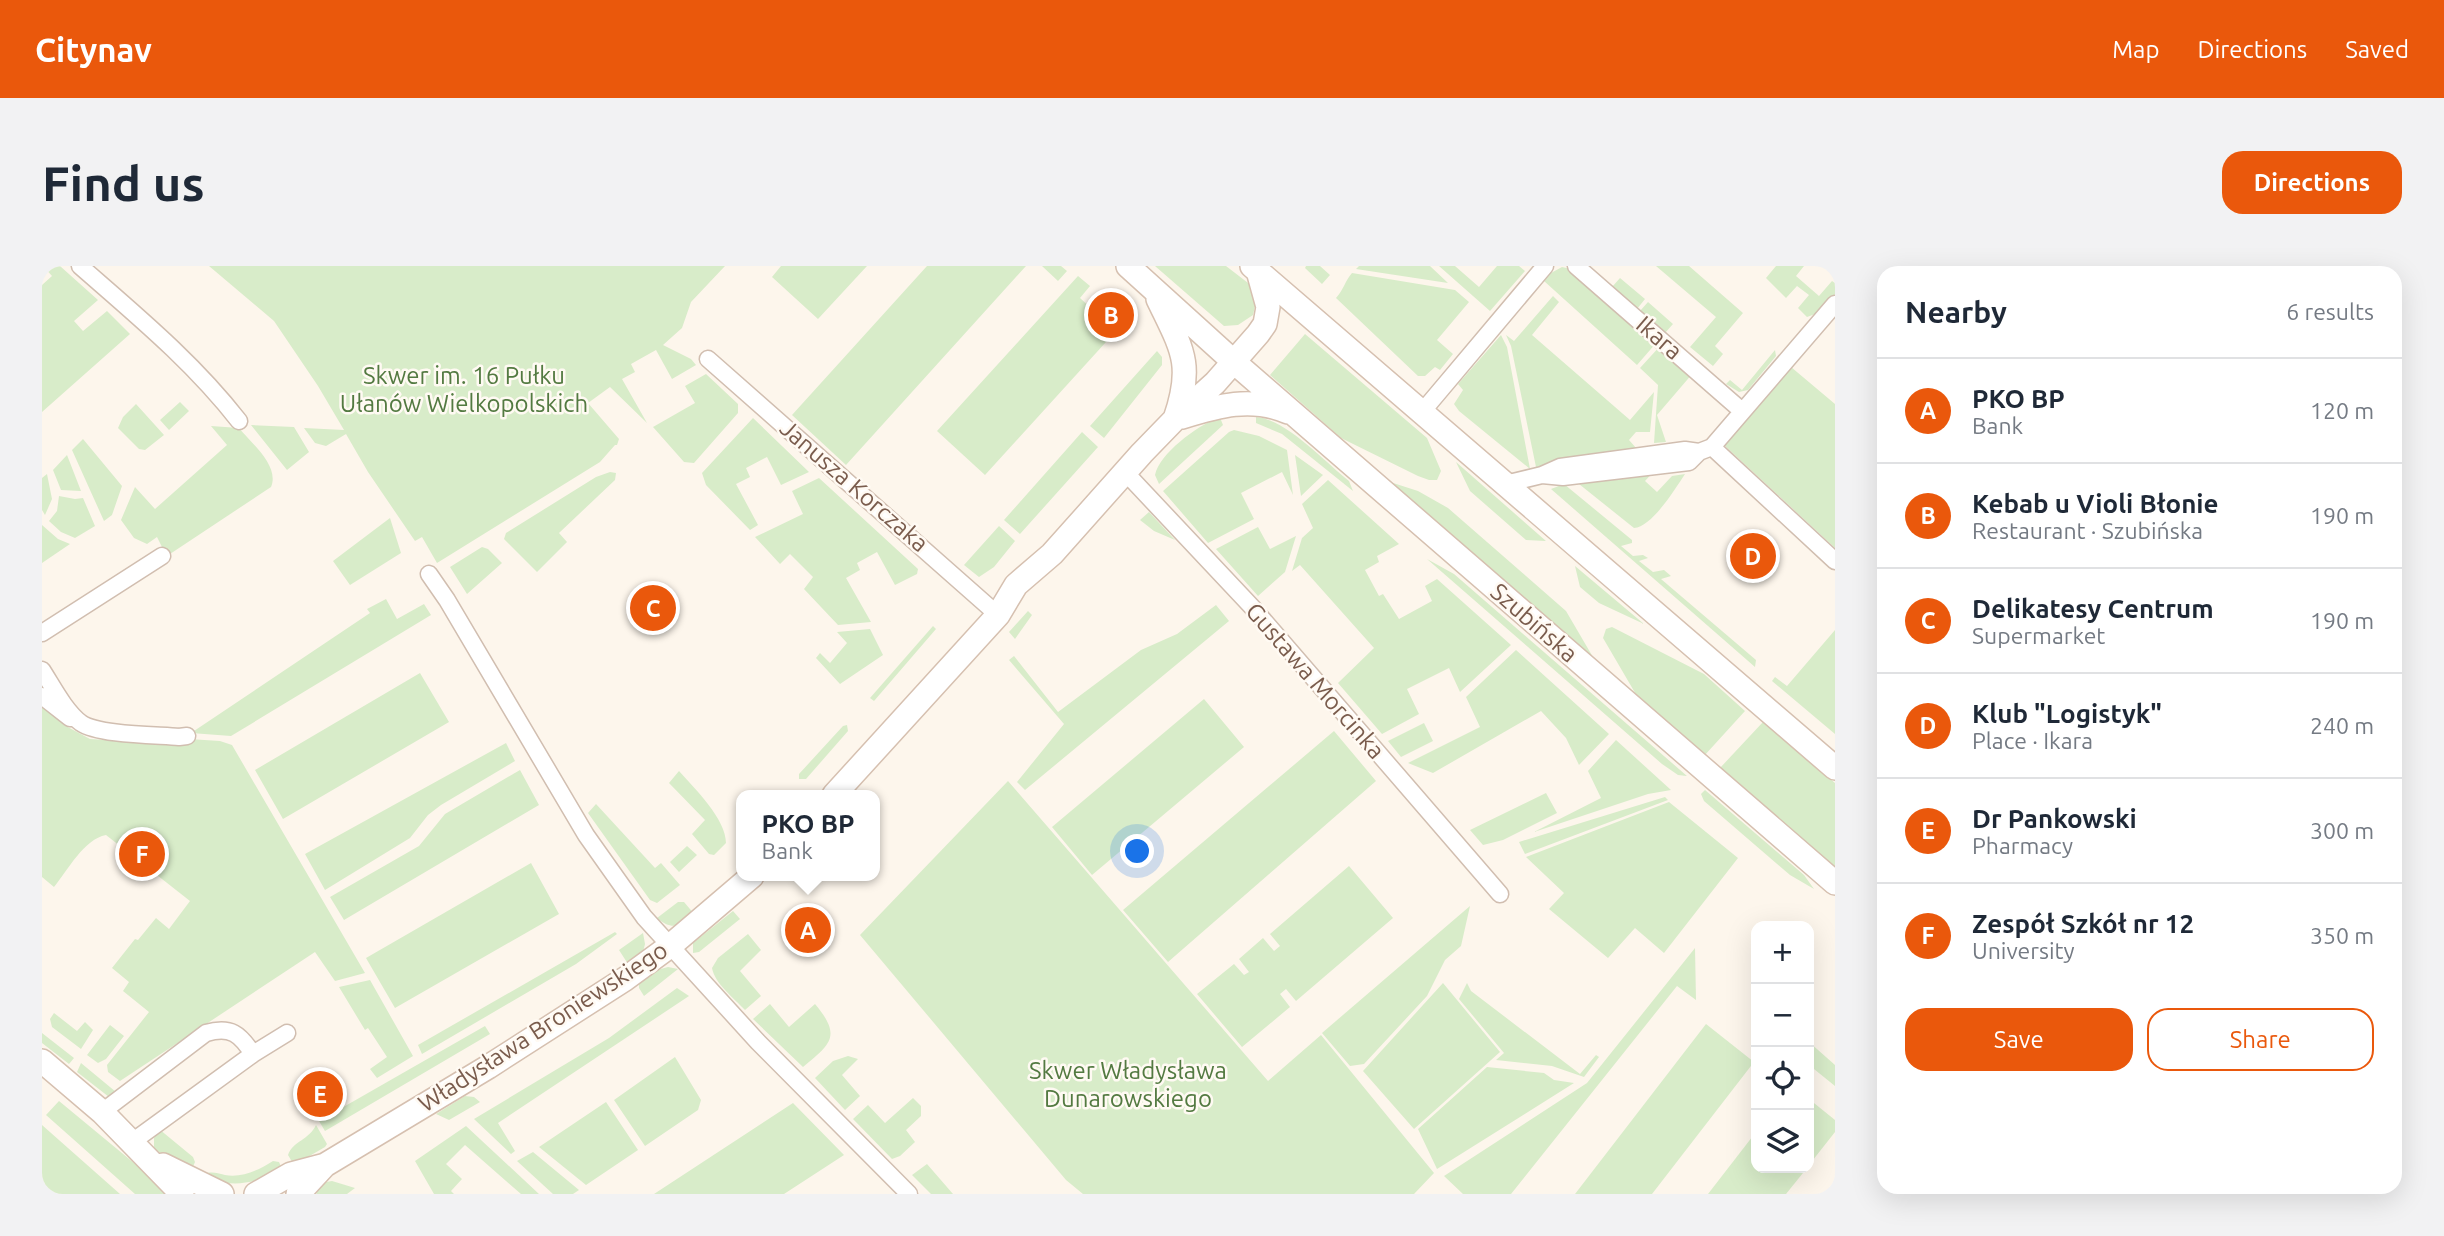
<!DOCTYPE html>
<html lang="en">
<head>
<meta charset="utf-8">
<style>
	:root { --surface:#fff; --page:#f2f2f3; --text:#1f2937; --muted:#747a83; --line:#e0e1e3; --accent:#ea580c }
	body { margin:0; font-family:Ubuntu,sans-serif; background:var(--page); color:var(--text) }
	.controls { position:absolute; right:21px; bottom:21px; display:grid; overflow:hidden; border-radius:14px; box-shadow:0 7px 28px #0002 }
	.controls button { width:63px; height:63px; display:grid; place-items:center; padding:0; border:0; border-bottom:2px solid var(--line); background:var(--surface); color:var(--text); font:35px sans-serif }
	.you { position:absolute; left:1096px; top:586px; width:24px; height:24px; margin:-18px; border:5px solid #fff; border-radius:50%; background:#1a73e8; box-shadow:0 0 0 10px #1a73e833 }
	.badge { display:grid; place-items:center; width:46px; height:46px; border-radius:50%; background:var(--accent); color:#fff; font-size:23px; font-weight:700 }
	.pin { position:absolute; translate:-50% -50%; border:4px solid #fff; box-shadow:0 2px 7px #0006 }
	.popup { position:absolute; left:694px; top:524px; width:144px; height:91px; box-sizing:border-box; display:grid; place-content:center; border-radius:14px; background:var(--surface); filter:drop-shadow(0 2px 5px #0005); font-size:23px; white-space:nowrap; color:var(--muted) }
	.popup b { font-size:26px; color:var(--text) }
	.popup::after { content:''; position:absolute; left:50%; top:100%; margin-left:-14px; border:14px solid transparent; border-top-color:var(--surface) }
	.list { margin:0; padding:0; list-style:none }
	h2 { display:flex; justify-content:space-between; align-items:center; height:91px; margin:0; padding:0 28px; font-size:30px }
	h2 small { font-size:23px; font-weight:400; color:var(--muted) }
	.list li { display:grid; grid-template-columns:46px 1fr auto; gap:21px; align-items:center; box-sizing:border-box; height:105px; padding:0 28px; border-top:2px solid var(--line) }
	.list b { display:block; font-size:26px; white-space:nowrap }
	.list p { margin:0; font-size:23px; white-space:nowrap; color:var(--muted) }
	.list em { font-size:23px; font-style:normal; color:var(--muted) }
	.actions { display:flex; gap:14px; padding:21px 28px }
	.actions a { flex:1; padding:16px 0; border:2px solid var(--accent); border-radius:21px; text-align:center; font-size:24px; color:var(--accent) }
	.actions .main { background:var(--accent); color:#fff }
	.icon { flex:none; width:38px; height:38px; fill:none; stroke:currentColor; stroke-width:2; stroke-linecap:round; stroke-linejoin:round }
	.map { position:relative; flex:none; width:1793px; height:928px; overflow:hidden; border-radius:21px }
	header { display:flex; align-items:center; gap:42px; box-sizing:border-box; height:98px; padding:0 35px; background:var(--accent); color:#fff }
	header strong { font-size:33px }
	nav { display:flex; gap:38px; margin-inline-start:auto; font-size:24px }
	.intro { display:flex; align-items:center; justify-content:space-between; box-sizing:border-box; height:168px; padding:0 42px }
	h1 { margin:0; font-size:49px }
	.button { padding:18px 32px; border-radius:21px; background:var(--accent); color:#fff; font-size:24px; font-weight:700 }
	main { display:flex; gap:42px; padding:0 42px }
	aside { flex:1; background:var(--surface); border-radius:21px; box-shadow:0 7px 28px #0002 }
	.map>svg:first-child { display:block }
	.green { fill:#d8ecc9 }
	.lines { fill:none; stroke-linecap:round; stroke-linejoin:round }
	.street-casing { stroke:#d1beb0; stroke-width:19 }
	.secondary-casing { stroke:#d6c0b0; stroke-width:26 }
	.street { stroke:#fff; stroke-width:16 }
	.secondary { stroke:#fff; stroke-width:23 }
	.labels { text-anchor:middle; stroke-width:5; stroke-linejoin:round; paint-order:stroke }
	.street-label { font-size:24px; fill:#7a5c4d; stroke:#fffaf3 }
	.park-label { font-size:24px; fill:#537a41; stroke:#fffaf3 }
</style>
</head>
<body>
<header>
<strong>Citynav</strong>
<nav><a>Map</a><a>Directions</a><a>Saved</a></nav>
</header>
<div class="intro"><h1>Find us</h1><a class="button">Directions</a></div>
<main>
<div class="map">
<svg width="1793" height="928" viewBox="0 0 1793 928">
	<rect width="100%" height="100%" fill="#fdf6ec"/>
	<path class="green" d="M1 0H18L56 34 32 55 41 65 65 45 88 68 0 146V19L10 10Z
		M167 0H683L649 36 640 62 621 79 649 93 654 99 630 113 614 84 589 98 593 106 580 113 605 157 568 121 546 137 577 173 575 179H573L558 196 395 297 380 271 373 275 326 206 304 168 284 180 273 177 262 162 302 164 276 120 232 55Z
		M739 0H825L776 53 730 11Z
		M885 0H984L804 199 750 149Z
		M1000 0H1019L1025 5 1016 15Z
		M1113 0H1184L1210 20 1215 32 1211 49 1196 59 1182 60Z
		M1264 0H1278L1288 9 1280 18 1263 2Z
		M1317 0H1388L1406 17 1314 3Z
		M1397 0H1413L1437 21 1455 0H1477L1483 5 1448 45Z
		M1614 0H1647L1701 47 1673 80 1681 88 1671 100 1648 81 1674 51Z
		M1734 0H1762L1754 10 1777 30 1790 15 1793 17V28L1776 47 1765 51 1756 42 1767 29 1755 20 1744 32 1724 12Z
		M1520 1 1529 3 1615 76 1595 99 1502 15 1509 7Z
		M1310 7 1413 24 1427 36 1395 74 1411 88 1398 104 1393 101 1383 110H1376L1294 32C1302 23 1303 15 1310 7Z
		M1036 10 1048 20 1038 32 1074 65 943 209 895 165Z
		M1578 12 1603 33 1595 43 1570 21Z
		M1511 30 1517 36 1490 69 1588 154 1612 126 1608 166H1594L1587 174 1595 183 1494 201 1469 80 1464 69 1472 75Z
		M1606 36 1631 58 1623 67 1598 45Z
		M1263 68 1385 172 1399 205 1395 214H1387L1376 210 1299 172 1228 109Z
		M1459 69 1465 81 1488 203 1417 145 1412 138 1421 124 1416 118Z
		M1619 79 1651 107 1615 149 1624 176 1612 177 1616 119 1598 102Z
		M1733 84 1734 90 1706 124 1697 126 1684 118 1688 114 1700 124Z
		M1115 85 1120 91V99L1062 172 1048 160Z
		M1749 101 1793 138V282L1682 179Z
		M664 108 696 138V147L652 197 642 196 611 161 653 137 643 120Z
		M138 136 147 145 127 164 118 154Z
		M94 138 122 169 103 184 97 183 76 162 81 151Z
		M1214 151C1244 153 1283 196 1307 215L1311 225 1240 168 1214 157Z
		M711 152 767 206 739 219 725 191 704 202 708 211 694 218 716 259 708 264 664 219 660 207Z
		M1175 152 1179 154 1181 159 1117 218 1113 209C1118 187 1154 161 1175 152Z
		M209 159 252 161 267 186 245 204Z
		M169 160 197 162C209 177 238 200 229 221L128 288 123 287 115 271 105 278 92 272 79 254 93 221 113 243 185 179Z
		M1192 164 1217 170 1245 184 1251 229 1240 206 1199 227 1212 253 1166 277 1121 225 1187 166Z
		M1040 166 1056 181 978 268 962 254Z
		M41 173 80 220 70 249 62 255 30 184Z
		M25 189 39 225 19 224 11 204Z
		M1253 189 1281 209 1259 230Z
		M1414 196 1504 275 1484 274 1428 225Z
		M1614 203 1603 215 1615 226 1630 210 1643 208C1633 223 1610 261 1592 262L1532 214Z
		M568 206 574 207 573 214 517 267 525 276 495 306 462 273 464 267 554 211Z
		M5 208 10 233 3 249 0 244V212Z
		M777 212 876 303 875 308 853 319 835 286 815 297 818 304 804 312 829 356 796 359 762 323 771 311 748 288 738 298 713 271 761 248 750 225Z
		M1286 214 1357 278 1335 290 1337 296 1323 304 1337 330 1341 328 1357 353 1390 335 1383 320 1395 313 1469 379 1418 426 1407 402 1365 423 1377 448 1340 468 1296 417 1332 382 1258 299 1250 305 1260 272 1271 262 1260 238Z
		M1348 216 1376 225 1406 242 1524 345 1555 398Z
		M1522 218 1590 274V277L1579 280 1591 290 1601 289 1606 292 1597 295 1611 306 1622 304 1629 310 1619 313 1714 394 1713 401 1509 223Z
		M17 230 33 233 41 232 53 260 33 272 19 266 7 255 15 245Z
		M1107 246 1133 274 1112 265 1098 254Z
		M348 252 359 287 308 319 291 295Z
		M0 259 16 273 28 278 0 297Z
		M957 260 973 275 952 301 937 311 922 299Z
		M1216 261 1228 283 1254 270 1243 306 1216 330 1174 283Z
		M440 281 446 283 460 297 425 328 408 301Z
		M1385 293 1412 308 1645 510 1636 509 1620 498Z
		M1533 300 1602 358 1557 337 1538 321Z
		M344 333 355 353 382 338 389 349 189 470 149 467 328 347 325 343Z
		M1174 339 1187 355 983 524 975 516 1022 458 967 394 972 390 1016 446 1099 384 1135 368Z
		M986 345 990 349 973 373 967 366Z
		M891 360 894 363 832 435 828 432Z
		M1570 361 1662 408 1703 445 1662 490 1599 437 1561 372 1564 363Z
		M828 363 841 389 798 418 774 392 778 387 788 397 805 377 795 366Z
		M1793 364V468L1730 415 1733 411 1745 420Z
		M1474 384 1567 468 1537 499 1524 472 1499 445 1391 507 1366 497 1438 461 1424 431Z
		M378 407 407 456 241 553 213 504Z
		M1162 433 1202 481 1050 609 1010 561Z
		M0 439 22 459 48 473 146 479 147 473 178 475 190 479 323 707 293 715 273 686 78 815 66 806 65 799 107 746 81 725 87 716 70 702 93 673 96 674 114 652 127 663 148 635 64 569C42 573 26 604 12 621L0 611Z
		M1721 456 1793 517V602L1678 502Z
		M1382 457 1391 475 1359 491 1346 475Z
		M805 459 806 465 764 513H757V508L801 460Z
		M1292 465 1334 515 1126 696 1081 644Z
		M1574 474 1629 524 1606 528 1492 566 1559 532 1546 505Z
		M464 477 473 495 399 539 386 549 368 572 283 624 263 588Z
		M478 504 497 539 302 654 288 631 377 580 403 548Z
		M637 505C653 523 684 553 684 577L672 589 667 588 650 568 663 554 627 517Z
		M966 515 1226 815 1279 769 1392 907 1372 928H1041L1024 914 818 669Z
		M1663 524 1762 609 1772 623 1748 609 1662 535 1659 528Z
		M1504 527 1515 547 1461 574 1441 579 1428 564Z
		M1623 531 1626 534 1483 588 1477 576Z
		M1627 536 1696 592 1622 687 1593 662 1566 692 1507 643 1522 627 1484 591Z
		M554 538 613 602 619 597 638 619 615 637 608 634 546 547Z
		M645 580 655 589 637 606 628 596Z
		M489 597 517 648 353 742 324 692Z
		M1307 600 1351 652 1254 735 1244 723 1238 728 1248 741 1200 781 1155 728 1192 698 1202 709 1207 706 1197 693 1221 672 1232 685 1238 680 1228 668Z
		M636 636H642L653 649C639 660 630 665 615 652Z
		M1428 640 1419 680 1403 694 1385 730 1322 798 1308 800 1280 767Z
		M691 645 698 653 657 686 651 687V677Z
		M573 666 575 668 534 698 380 788 376 779Z
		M601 667 603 678 601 686 586 698 577 684Z
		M706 668 719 684 698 705 719 730 703 744C692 732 673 718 670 702L676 692Z
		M1653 682 1654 734 1635 720 1469 928H1421L1402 910 1545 817Z
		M626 701 636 703 602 730 597 722V717L615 704Z
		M328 714 371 790 335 812 328 803 345 791 326 762 323 764 297 721Z
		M1401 717 1458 786 1372 863 1321 805Z
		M1425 717 1429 725 1538 808 1554 789 1557 791 1542 811 1510 800 1454 794 1462 787 1417 733Z
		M635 722 647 730 456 857 473 885 469 888 432 853 567 772Z
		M728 738 747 761 773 738C800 770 789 778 761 801L711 753Z
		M12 747 35 765 43 756 51 764 39 783 10 761 8 753Z
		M1664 758 1712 796 1610 928H1533Z
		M68 759 82 770 64 793 56 797 45 789Z
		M443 760 448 768 283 865 277 855Z
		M0 767 32 792 27 798 0 777Z
		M1767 776 1793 799V820L1767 799Z
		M806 790 816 793 800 809 818 830 803 844 773 812 791 795Z
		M633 791 659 834 656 844 603 880 572 834Z
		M39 797 74 826 67 831 35 806Z
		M1445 801 1502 807 1512 814 1532 817 1395 903 1376 863Z
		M423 830 432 831 438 836 407 854 394 848Z
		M871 832 879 840V850L864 864 873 876 858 890 850 893 811 853 826 839 843 857Z
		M1767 833 1793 854V866L1767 899Z
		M17 835 121 921 128 928H93L4 849Z
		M564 836 596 884 544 919 497 881Z
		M751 837 802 889 742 928H612Z
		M0 859 78 928H0Z
		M274 859 285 878 283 881 252 899 246 889C251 875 267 874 274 859Z
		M424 860 497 928H479L423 879 404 898 420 913 409 925 412 928H392L373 895Z
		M117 863 151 891 153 896 149 905 112 883V872Z
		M1714 866V902H1765L1744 928H1666Z
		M491 886 537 924 531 928H511L475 895Z
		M231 895 237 896 241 905C215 916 187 925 161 908 171 905 174 907 183 909 200 912 217 904 231 895Z
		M885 898 911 928H889L870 909Z
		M290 915 313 922 305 928H275L272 925 284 916Z"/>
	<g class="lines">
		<defs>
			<path id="street" d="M38 0C94 49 151 96 197 155
				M1534 0 1700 145
				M666 93 956 349
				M1380 146 1503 0
				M1670 181 1793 295
				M1083 206 1210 341 1458 628
				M1500 209 1521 211 1647 196 1657 186 1670 181 1793 38
				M1463 218 1500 209 1518 201 1643 184 1657 186
				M387 308 405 334 544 569 602 651 716 776 867 928
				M0 367 120 290
				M0 404C11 421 23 445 39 457 56 469 115 469 137 471L145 470
				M0 430 28 452
				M60 846 164 767C189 760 198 768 211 788
				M90 876 211 788 245 767"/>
			<path id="secondary" d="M1086 0 1192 96 1793 617
				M1210 0 1793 502
				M1116 33C1140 83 1152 98 1133 153
				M1140 151C1176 140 1209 130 1246 146
				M792 529 956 349 974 319 1010 288 1100 187 1133 153 1173 117 1216 68 1223 58 1226 41 1216 5
				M0 795 60 846 140 928
				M121 899 180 928
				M214 928 249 908 283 899 446 801 583 713 628 680 710 610
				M256 928 283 899"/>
		</defs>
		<use href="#street" class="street-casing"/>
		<use href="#secondary" class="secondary-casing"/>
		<use href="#street" class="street"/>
		<use href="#secondary" class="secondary"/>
	</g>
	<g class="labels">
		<g class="street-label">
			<text transform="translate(1617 72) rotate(41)" y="8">Ikara</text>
			<text transform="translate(812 220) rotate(41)" y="8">Janusza Korczaka</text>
			<text transform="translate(1492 357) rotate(41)" y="8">Szubińska</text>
			<text transform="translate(1273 415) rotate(49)" y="8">Gustawa Morcinka</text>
			<text transform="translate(501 761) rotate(-33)" y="8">Władysława Broniewskiego</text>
		</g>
		<g class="park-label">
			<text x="422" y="118">Skwer im. 16 Pułku<tspan x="422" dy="28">Ułanów Wielkopolskich</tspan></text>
			<text x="1086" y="813">Skwer Władysława<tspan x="1086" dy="28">Dunarowskiego</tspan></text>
		</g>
	</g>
</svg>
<div class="controls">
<button>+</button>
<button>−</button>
<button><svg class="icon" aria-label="locate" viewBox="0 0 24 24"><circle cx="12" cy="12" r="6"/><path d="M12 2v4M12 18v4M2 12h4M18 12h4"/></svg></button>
<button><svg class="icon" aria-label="layers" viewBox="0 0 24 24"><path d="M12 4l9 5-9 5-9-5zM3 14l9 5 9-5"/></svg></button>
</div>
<div class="you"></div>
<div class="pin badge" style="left:766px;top:664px">A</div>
<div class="popup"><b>PKO BP</b>Bank</div>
<div class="pin badge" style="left:1069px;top:49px">B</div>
<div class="pin badge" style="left:611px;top:342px">C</div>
<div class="pin badge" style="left:1711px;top:290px">D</div>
<div class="pin badge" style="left:278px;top:828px">E</div>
<div class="pin badge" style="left:100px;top:588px">F</div>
</div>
<aside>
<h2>Nearby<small>6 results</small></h2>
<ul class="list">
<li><span class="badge">A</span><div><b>PKO BP</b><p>Bank</p></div><em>120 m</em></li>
<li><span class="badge">B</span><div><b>Kebab u Violi Błonie</b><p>Restaurant · Szubińska</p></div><em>190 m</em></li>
<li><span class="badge">C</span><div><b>Delikatesy Centrum</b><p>Supermarket</p></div><em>190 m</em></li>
<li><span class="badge">D</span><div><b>Klub &quot;Logistyk&quot;</b><p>Place · Ikara</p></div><em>240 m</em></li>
<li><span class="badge">E</span><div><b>Dr Pankowski</b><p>Pharmacy</p></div><em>300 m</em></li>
<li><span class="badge">F</span><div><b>Zespół Szkół nr 12</b><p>University</p></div><em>350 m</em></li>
</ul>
<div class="actions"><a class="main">Save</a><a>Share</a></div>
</aside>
</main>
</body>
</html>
